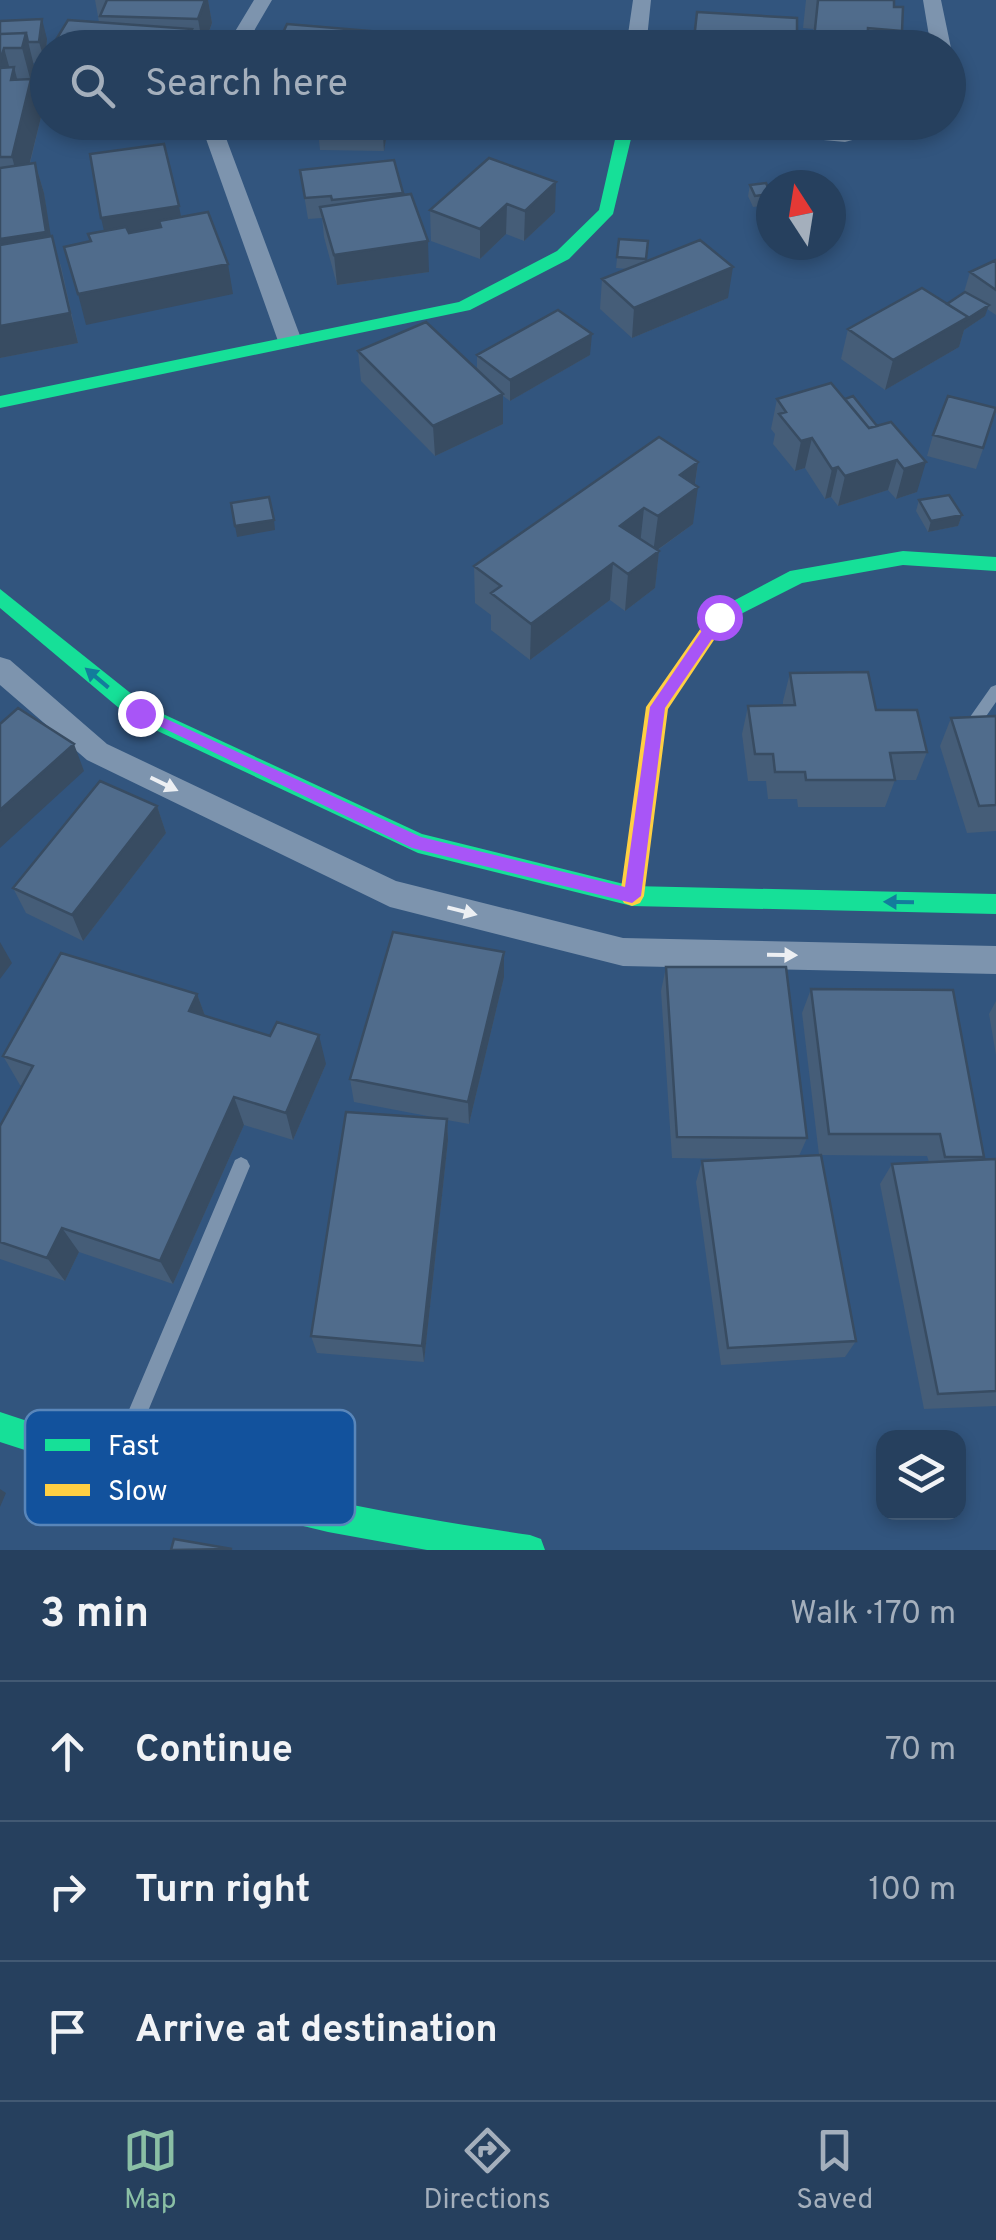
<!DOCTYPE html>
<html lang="en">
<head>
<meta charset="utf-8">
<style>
	:root { --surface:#26405e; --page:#2e4764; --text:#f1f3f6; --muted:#a4afbc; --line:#425973; --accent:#8abfa5 }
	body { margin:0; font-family:Overpass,sans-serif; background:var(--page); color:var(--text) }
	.controls { position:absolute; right:30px; bottom:30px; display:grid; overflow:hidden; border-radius:20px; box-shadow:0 5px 15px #0003 }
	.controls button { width:90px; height:90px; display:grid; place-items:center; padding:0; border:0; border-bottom:2px solid var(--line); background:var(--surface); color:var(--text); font:50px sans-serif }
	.compass { position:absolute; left:756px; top:170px; width:90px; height:90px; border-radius:50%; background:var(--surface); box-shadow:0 5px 15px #0003; rotate:348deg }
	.stop { position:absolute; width:30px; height:30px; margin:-22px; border:8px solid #a855f7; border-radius:50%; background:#fff }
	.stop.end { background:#a855f7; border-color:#fff; box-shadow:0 2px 10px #0008 }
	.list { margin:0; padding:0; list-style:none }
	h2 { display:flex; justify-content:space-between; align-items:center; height:130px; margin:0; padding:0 40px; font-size:42px }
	h2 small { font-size:32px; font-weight:400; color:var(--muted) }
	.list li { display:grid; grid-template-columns:65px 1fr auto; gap:30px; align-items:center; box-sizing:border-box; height:140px; padding:0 40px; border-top:2px solid var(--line) }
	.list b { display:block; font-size:38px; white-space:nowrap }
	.list em { font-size:32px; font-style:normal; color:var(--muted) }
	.icon { flex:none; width:55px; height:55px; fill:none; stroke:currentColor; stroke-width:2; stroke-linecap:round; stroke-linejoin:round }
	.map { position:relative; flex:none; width:996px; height:1550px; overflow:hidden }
	.search { position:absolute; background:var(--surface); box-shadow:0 5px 15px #0003; left:30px; right:30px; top:30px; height:110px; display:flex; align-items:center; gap:25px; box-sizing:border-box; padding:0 35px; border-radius:55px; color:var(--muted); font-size:38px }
	.sheet { height:550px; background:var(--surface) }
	nav { display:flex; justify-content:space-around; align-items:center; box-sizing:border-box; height:140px; border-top:2px solid var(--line); background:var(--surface); font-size:28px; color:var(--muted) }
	nav a { display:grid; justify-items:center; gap:5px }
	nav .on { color:var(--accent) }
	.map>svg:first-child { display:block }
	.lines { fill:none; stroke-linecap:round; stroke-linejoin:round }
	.lane { fill:#7d94ae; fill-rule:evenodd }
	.street { fill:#7d94ae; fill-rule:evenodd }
	.fast { fill:#16e098; fill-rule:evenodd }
	.slow { fill:#ffcf43; fill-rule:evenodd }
	.wall { fill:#455d78 }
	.shaded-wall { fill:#384c62 }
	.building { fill:#506c8c; stroke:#384c62; stroke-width:2.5 }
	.oneway { fill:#137d9c }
	.oneway2 { fill:#eceff3 }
	.route { fill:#a855f7 }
	.key { fill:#12529d; stroke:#5986ba; stroke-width:2.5 }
	.key-label { font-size:28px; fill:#fff }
</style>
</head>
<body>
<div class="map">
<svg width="996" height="1550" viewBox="0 0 996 1550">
	<rect width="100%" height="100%" fill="#32557e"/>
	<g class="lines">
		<path class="lane" d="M996 685V702L973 735H963L961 731 963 727 991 687Z
			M241 1157 247 1160 250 1166 126 1464 119 1467 112 1464 109 1457 235 1160Z"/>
		<path class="street" d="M254 0H272L244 48H225Z
			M633 0H651L646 48H626Z
			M923 0H941L951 48 948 51V48H931Z
			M200 122H220L302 341 298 346H282L278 341Z
			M686 122C738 122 790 129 842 129 866 130 893 122 919 122L845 142 696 128Z
			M0 657 10 660 107 744 396 881 623 938 996 946V974L623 966 390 907 87 760 0 685Z"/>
		<path class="fast" d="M619 122H635L613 214 569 259 470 310 0 408V396L459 302 557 251 599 210Z
			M903 551 996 557V571L903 565 802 583 727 621 717 613 720 608 790 571Z
			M0 589 148 707 422 834 632 886 996 894V914L632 906 418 853 132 719 0 608Z
			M0 1412C173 1471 349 1509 530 1535L541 1539 545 1550H427L328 1532 130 1484 0 1442Z"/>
		<path class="slow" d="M727 605 734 608 737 613 726 622 668 709 644 896 640 903 632 906 624 903 620 896 646 707 712 612Z"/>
	</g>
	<path class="wall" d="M95 0H208L212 23 204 48H51L99 22Z
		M806 0H894V7L902 31 898 48H811L813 29 803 28Z
		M0 21 47 39 45 62 33 63 35 70 32 82 41 117 30 164 35 163 44 193 50 236 61 266 78 343 0 358Z
		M306 122H389L384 151 320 150 319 140H311V133H308Z
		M489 158 555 212 524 241 506 234 480 259 431 241 430 210Z
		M300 170 403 193 429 272 337 285 324 237 322 218 308 219Z
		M750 185 771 194 770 205 753 207 748 196Z
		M619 239 648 241 646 262 728 298 632 338 600 309 602 279 628 269 616 268Z
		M996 260V315L987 309 985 316 964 330 959 347 885 390 841 359 848 329 947 304 964 292 970 272Z
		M358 351 477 370V355H590L510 401 503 396V424L435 456 361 381Z
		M777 399H845L877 426 891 422 917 492 896 499 888 490 838 506 831 497 825 499 805 468 795 471 773 444 775 434 771 429Z
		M996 412 976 469 927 456 933 435Z
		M698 462 695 485 693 524 658 550 659 551 655 588 625 611 610 600 530 660 491 630V615L475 603 474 566Z
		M919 500 962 515 958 526 928 532 916 511Z
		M790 673 876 710 927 752 916 780H895L885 807H798L797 799H768L766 781H748L742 734 748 706 783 705V701Z
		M996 716V831L967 833 940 746 951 718Z
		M157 806 166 833 83 941 26 913 13 888Z
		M666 967 807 1138 799 1156 856 1341 845 1357 721 1365 696 1182 702 1161 747 1159 672 1158 661 991Z
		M504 977 469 1124 447 1120 448 1140 424 1362 317 1353 311 1336 438 1118 354 1102 350 1079Z
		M811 989 984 1157 982 1160 996 1159V1406L924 1409 880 1184 892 1164 929 1162 927 1156 819 1155 802 1013Z
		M197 994 205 1016 326 1064 293 1140 244 1125 173 1284 79 1252 65 1281 0 1259V1126L22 1086 20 1085 3 1056Z
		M996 1001V1055L989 1014Z"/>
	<path class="shaded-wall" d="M205 0H208L212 23 203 48 198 19Z
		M42 19 47 39 45 62 39 42Z
		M192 29 195 48H182Z
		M383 32 384 48H377Z
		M26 33 35 70 32 82 41 117 22 194 12 157 31 82 22 48Z
		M4 48 12 77 14 67 24 105 0 73V62Z
		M382 122H389L384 151Z
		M35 163 44 193 55 262 0 271V239Z
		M556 182 555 212 524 241 525 211Z
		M507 204 506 234 480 259V229Z
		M179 206 185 237 159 221 162 240 108 248 101 218Z
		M52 236 78 343 0 358V326Z
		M428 241 429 272 337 285 334 255Z
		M228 264 233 294 86 325 78 294Z
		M733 267 728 298 632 338 634 308Z
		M989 305 985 316 964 330 959 347 885 390 893 360Z
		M592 334 590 355 510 401V380Z
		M503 394V424L435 456 433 426Z
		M812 438 805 468 795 471 801 441Z
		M897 460 888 490 838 506 845 476Z
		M698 462 694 490 698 487 693 524 653 553 658 516 680 475Z
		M926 462 917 492 896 499 904 469Z
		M838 467 831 497 825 499 832 469Z
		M644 508 640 545 620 526Z
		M962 515 958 526 928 532 931 521Z
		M274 520 275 530 237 537 235 526Z
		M659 551 655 588 625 611 628 574Z
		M613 563 610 600 530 660 531 624Z
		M74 744 84 771 0 848V810Z
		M157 806 166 833 83 941 72 915Z
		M0 942 12 963 0 979Z
		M504 952V977L469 1124 468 1102Z
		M197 994 208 1024 189 1011Z
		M319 1035 326 1064 293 1140 286 1113Z
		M234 1097 244 1125 173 1284 160 1261Z
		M447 1119 448 1140 424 1362 422 1346Z
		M62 1228 79 1252 65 1281 47 1258Z
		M0 1489 6 1493 0 1507Z"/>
	<path class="building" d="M107 0H205L198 19 100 16Z
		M818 0H894V7H903L902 31 868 28 867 48H813Z
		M697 12 797 18V48H693Z
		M42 19 39 42H28L26 33 0 34V21Z
		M68 20 192 29 182 48H51Z
		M287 24 383 32 377 48H276Z
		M26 33 22 48H4L0 62V34Z
		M14 67 11 80 31 79 12 157H0V68Z
		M164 144 179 206 101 218 90 154Z
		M489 158 556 182 525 211 507 204 480 229 430 210Z
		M394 160 403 193 332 200 331 196 305 198 300 170Z
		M35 163 46 232 0 239V168Z
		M766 183 771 194 755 196 750 185Z
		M411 194 428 241 334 255 320 207Z
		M208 212 228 264 78 294 64 247 91 241 88 234 126 227 129 233 161 227 159 221Z
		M52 236 70 313 0 326V245Z
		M619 239 648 241 646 259 617 257Z
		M700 240 733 267 634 308 602 279Z
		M996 260V290L970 272Z
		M922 288 968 317 893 360 848 329Z
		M965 292 989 305 967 319 968 317 947 304Z
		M558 310 592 334 510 380 477 355Z
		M426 322 503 394 433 426 358 351Z
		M831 383 869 428 891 422 926 462 904 469 897 460 845 476 838 467 832 469 812 438 801 441 779 414 786 412 777 399Z
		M853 396 877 426 869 428 845 399Z
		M948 396 996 408 983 448 933 435Z
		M659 437 698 462 680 475 698 487 658 516 644 508 620 526 659 551 628 574 613 563 531 624 491 593 501 586 474 566Z
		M949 495 962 515 931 521 919 500Z
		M269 497 274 520 235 526 231 503Z
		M868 672 876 710H917L927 752 890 753 895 780H806L805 772H775L773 754H755L748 706 795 705 790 673Z
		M18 708 74 744 0 810V724Z
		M996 716V805L979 806 951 718Z
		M100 781 157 806 72 915 13 888Z
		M393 932 504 952 468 1102 350 1079Z
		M61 953 197 994 189 1011 270 1036 277 1022 319 1035 286 1113 234 1097 160 1261 62 1228 47 1258 0 1242V1126L33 1066 3 1056Z
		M666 967H786L807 1138 677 1137Z
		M811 989 953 990 984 1157H945L940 1134H829Z
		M346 1112 447 1119 422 1346 311 1336Z
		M821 1155 856 1341 728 1348 702 1161Z
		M996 1159V1391L938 1394 892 1164Z
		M174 1539 232 1549 171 1550Z"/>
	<defs><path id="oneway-solid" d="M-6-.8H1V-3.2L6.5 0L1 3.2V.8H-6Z" transform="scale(2.5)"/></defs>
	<g class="oneway">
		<use href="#oneway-solid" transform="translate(97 678) rotate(-140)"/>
		<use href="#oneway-solid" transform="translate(899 902) rotate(-179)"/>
	</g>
	<g class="oneway2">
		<use href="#oneway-solid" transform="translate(164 784) rotate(26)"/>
		<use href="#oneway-solid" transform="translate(462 911) rotate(14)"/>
		<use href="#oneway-solid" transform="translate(782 955) rotate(1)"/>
	</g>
	<path class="route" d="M714 613 727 617 665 708 641 896 632 903 412 848 132 713 145 709 421 837 625 887 650 707Z"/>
	<rect x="25" y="1410" width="330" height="115" rx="15" class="key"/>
	<rect x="45" y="1439" width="45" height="12" fill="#16e098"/>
	<rect x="45" y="1484" width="45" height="12" fill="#ffcf43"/>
	<g class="key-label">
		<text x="108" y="1455">Fast</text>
		<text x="108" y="1500">Slow</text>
	</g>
</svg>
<div class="controls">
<button><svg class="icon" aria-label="layers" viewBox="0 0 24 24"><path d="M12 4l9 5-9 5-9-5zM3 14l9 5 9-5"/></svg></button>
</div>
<svg class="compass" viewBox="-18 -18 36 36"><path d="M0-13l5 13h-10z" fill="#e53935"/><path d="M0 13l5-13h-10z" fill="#a4afbc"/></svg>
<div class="stop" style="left:719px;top:617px"></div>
<div class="stop end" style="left:140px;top:713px"></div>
<div class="search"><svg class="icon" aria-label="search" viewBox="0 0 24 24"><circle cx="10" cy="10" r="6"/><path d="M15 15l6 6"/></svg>Search here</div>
</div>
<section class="sheet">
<h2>3 min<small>Walk · 170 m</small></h2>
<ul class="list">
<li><svg class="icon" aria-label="ahead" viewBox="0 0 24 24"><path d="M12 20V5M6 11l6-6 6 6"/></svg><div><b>Continue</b></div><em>70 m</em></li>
<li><svg class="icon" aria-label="right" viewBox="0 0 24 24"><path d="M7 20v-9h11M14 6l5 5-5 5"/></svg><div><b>Turn right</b></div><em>100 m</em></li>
<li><svg class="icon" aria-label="arrive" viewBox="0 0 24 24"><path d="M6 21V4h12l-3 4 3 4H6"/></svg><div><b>Arrive at destination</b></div></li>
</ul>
</section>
<nav>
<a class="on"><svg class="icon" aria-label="map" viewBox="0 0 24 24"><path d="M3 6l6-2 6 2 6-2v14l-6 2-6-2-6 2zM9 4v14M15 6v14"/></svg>Map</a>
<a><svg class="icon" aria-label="directions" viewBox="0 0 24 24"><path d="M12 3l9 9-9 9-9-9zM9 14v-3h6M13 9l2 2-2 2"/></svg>Directions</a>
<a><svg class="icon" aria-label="saved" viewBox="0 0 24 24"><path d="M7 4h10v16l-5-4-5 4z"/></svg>Saved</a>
</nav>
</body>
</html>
